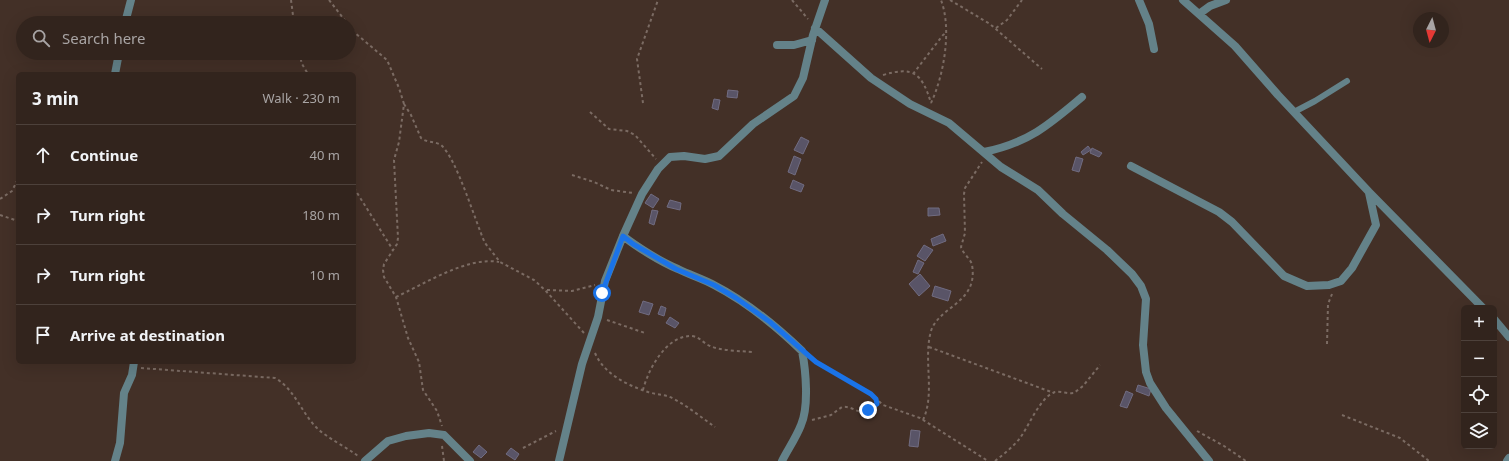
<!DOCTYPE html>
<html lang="en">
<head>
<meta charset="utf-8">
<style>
	:root { --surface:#32241d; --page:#3d302a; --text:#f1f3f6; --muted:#a8a4a4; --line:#4d413b }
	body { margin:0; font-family:"Noto Sans",sans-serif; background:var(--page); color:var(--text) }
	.controls { position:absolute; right:12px; bottom:12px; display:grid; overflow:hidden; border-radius:6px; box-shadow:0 4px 16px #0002 }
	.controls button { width:36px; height:36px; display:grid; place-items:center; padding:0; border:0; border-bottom:1px solid var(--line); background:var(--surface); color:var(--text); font:20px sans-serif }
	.compass { position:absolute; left:1413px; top:12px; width:36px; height:36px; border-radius:50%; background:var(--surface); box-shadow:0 4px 16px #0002; rotate:186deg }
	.stop { position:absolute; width:12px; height:12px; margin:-9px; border:3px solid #1a73e8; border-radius:50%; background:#fff }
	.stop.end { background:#1a73e8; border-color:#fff; box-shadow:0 1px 4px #0008 }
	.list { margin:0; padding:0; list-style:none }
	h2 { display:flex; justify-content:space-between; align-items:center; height:52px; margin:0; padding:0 16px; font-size:17px }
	h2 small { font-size:13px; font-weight:400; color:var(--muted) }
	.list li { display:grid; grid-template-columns:26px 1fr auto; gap:12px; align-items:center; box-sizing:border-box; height:60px; padding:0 16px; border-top:1px solid var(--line) }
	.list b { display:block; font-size:15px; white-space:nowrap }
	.list em { font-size:13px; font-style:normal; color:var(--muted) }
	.icon { flex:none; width:22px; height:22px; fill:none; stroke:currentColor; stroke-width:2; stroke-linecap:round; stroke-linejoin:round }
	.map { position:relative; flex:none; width:1509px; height:461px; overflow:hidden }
	.search { position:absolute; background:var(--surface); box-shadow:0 4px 16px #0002; left:16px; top:16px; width:340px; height:44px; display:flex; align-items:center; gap:10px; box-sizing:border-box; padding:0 14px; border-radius:22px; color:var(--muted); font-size:15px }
	.panel { position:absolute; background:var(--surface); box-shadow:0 4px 16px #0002; left:16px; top:72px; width:340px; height:292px; border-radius:6px }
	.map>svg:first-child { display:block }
	.building { fill:#595467; stroke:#716c81 }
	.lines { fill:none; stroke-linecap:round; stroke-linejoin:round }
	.path { stroke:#7b6b63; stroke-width:2; stroke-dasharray:3 3; stroke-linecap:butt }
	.service { stroke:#648289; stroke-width:6 }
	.minor { stroke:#648289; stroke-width:8 }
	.route { stroke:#1a73e8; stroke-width:5 }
</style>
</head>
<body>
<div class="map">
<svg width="1509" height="461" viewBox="0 0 1509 461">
	<rect width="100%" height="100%" fill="#433027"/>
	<path class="building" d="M728 90 738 91 737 98 727 97Z
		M714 99 720 100 718 110 712 108Z
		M801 137 809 141 803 154 794 150Z
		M1088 146 1091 150 1083 155 1081 152Z
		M1092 148 1102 153 1099 157 1090 153Z
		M794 156 801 159 795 175 788 172Z
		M1076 157 1083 159 1079 172 1072 170Z
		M793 180 804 185 801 192 790 188Z
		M651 194 659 199 653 208 645 203Z
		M670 200 681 203 680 210 667 207Z
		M928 208H939L940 215 928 216Z
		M652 210 658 211 654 225 649 223Z
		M943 234 946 241 933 246 931 239Z
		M924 245 933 250 925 261 917 256Z
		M918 260 924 263 918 274 913 272Z
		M920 274 930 286 919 296 909 284Z
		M935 286 951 291 948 301 932 296Z
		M643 301 653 304 649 315 639 312Z
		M661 306 666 308 664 316 658 314Z
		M670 317 679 323 675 328 666 323Z
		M1138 385 1151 389 1149 396 1136 391Z
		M1126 391 1133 394 1127 408 1120 406Z
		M911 430 920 431 918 447 909 446Z
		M479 445 487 452 481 458 473 452Z
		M511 448 519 454 515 460 506 454Z"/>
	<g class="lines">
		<path class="path" d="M291 0 294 23
			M329 0 347 23
			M792 0 808 19
			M950 0 990 24 1042 69
			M349 25 354 32 387 60 399 88 404 104 399 142 394 160 398 238 397 244 384 264 383 270 384 277 396 297 408 338 419 362 423 390 437 411 442 426
			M996 28 1007 20 1022 0
			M299 53 302 64 308 74
			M913 74 943 35 946 33
			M883 75C913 66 922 73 931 103
			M643 103 637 59 658 0
			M931 103C944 75 952 29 941 0
			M404 104 411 115 421 138C427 143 435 141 441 145 457 159 475 221 485 243L500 262 534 280 545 290 584 333
			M590 112 609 129 627 131 635 135 656 159
			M572 175 594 182 611 190 633 193
			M354 188 393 250
			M0 199 12 191 18 179
			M0 215 18 221
			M547 290 572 291 595 285
			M396 297C424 284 468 256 499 262
			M607 320 645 333
			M1327 344 1328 304 1332 294
			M929 347 1054 393
			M595 353C604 374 627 385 648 392 657 395 666 394 674 399 689 407 702 418 715 427
			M813 360 871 394 883 405 920 418 988 461
			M141 368 275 378C296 390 302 415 319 430 331 440 346 447 358 456
			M643 390C648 370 666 335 692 336 700 337 703 343 710 346 721 351 742 351 753 352
			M1342 415 1400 438 1429 461
			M812 420 831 415 842 407C856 405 860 421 877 404L876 400
			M923 420C935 394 924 363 930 335 935 306 979 305 972 265 971 259 963 254 961 247L965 233 964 194 965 188 982 162
			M1197 431 1224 446 1246 461
			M442 446 444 461
			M523 448 556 431
			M995 461C1004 454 1013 447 1020 438 1029 426 1040 397 1055 392 1061 391 1068 394 1074 393L1083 386 1100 365"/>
		<path class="service" d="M1294 112 1315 101 1347 81"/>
		<path class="minor" d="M1139 0 1149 24 1154 49
			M1183 0 1235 46 1278 95 1369 192 1483 308
			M1199 14 1210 6 1226 0
			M125 23 131 0
			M815 28 871 78 910 104 949 123 1001 167 1038 190 1063 214 1107 250 1132 274 1141 286 1146 299 1143 345 1146 372 1150 383 1166 408 1209 461
			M777 45H794L812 40
			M115 74 119 53
			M984 152C1028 143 1049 125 1082 97
			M1131 166 1219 212 1232 222 1284 276 1307 286 1329 285 1341 281 1352 268 1376 225 1369 193
			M623 236C637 247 661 262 678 269 690 275 703 279 714 285 747 302 776 326 802 351 806 371 809 407 801 425 796 438 788 449 782 461
			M1494 319 1509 337
			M115 461 120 443 124 393 132 375 134 362
			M365 461 388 441 406 436 429 433 444 435 470 461
			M559 461 582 364 598 317 605 281 623 236 642 194 658 169 670 157 684 156 705 159 719 156 753 124 794 96 803 78 813 35 825 0
			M1507 461 1509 458"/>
	</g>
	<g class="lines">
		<path class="route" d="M602 293 623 236 633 244 676 269 714 285 736 298 770 322 816 362 871 394 876 399 877 404 868 410"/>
	</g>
</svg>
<div class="controls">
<button>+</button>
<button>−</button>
<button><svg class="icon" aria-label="locate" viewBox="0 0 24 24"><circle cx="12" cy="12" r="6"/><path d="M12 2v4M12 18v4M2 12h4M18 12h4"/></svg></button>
<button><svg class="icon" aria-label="layers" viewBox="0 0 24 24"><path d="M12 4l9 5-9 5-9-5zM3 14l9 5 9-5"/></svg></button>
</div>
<svg class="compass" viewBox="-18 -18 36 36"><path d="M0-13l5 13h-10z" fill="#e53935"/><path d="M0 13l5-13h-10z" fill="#a8a4a4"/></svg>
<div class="stop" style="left:602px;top:293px"></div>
<div class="stop end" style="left:868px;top:410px"></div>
<div class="search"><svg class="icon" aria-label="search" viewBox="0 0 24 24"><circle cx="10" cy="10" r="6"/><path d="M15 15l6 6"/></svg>Search here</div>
<section class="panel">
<h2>3 min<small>Walk · 230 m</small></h2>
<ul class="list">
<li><svg class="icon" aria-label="ahead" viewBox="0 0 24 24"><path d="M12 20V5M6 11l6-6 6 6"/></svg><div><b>Continue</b></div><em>40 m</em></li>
<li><svg class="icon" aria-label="right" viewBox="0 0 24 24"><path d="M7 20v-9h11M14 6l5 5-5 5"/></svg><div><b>Turn right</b></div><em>180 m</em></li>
<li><svg class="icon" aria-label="right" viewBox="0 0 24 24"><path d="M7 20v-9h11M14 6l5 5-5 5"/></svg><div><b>Turn right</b></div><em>10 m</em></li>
<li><svg class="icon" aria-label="arrive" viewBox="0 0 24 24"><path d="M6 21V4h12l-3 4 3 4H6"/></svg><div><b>Arrive at destination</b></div></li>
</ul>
</section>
</div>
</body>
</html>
